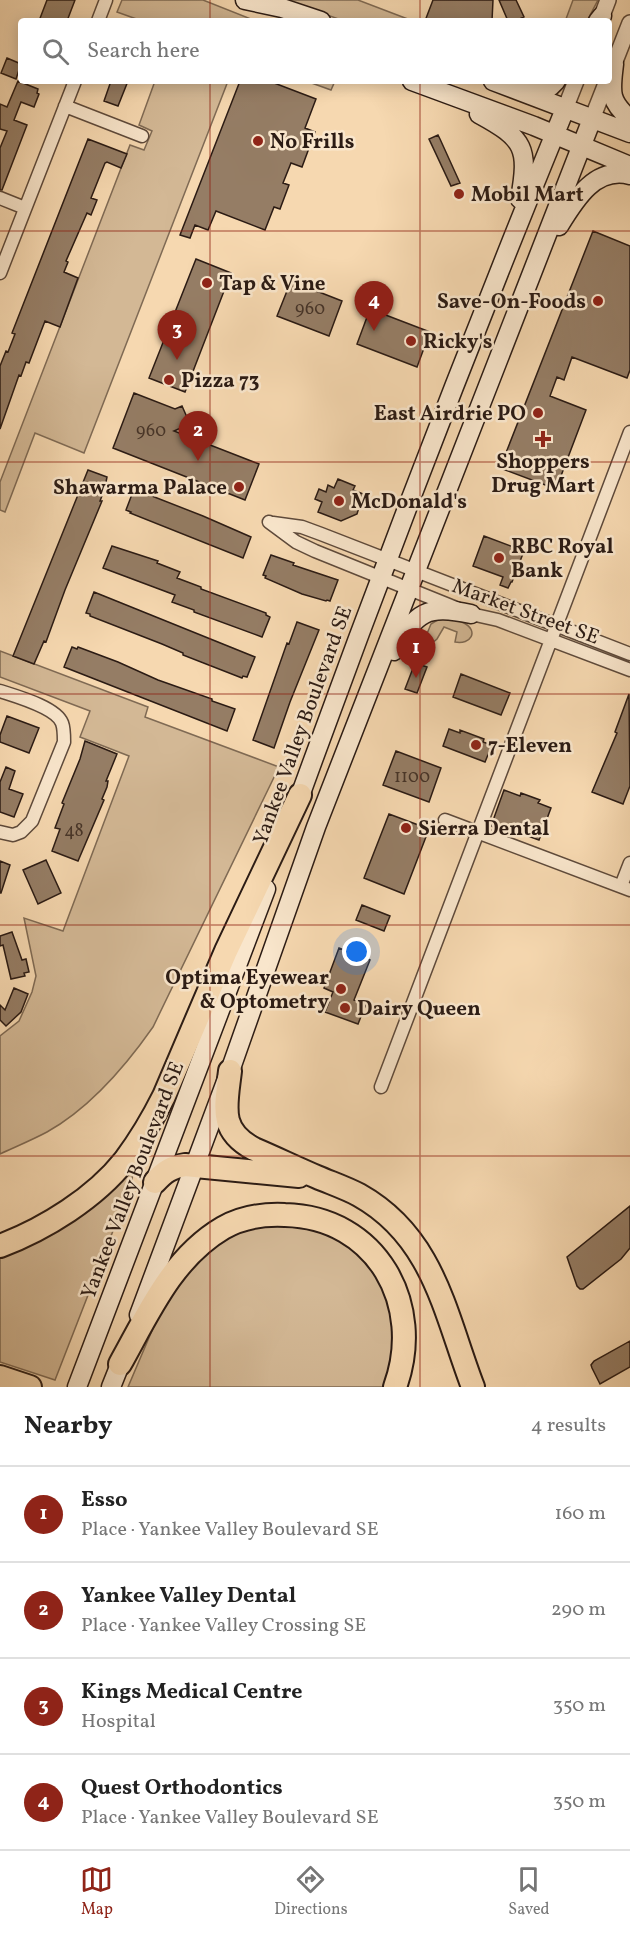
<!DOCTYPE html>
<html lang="en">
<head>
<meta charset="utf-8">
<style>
	:root { --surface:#fff; --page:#f6f6f6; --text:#222; --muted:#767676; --line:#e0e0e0; --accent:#8f2418 }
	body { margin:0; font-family:Vollkorn,serif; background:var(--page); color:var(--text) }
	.you { position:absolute; left:357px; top:952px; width:21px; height:21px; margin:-15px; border:4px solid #fff; border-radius:50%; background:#1a73e8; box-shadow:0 0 0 9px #1a73e833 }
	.badge { display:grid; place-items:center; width:39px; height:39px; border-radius:50%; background:var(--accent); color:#fff; font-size:20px; font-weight:700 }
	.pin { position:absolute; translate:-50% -50px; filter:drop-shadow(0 2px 3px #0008) }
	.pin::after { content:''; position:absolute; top:32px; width:21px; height:18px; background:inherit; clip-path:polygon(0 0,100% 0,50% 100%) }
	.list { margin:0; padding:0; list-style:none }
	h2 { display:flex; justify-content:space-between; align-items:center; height:78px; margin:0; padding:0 24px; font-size:26px }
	h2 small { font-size:20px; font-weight:400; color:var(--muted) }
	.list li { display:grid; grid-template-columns:39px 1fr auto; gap:18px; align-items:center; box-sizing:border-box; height:96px; padding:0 24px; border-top:2px solid var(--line) }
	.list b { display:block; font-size:22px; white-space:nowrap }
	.list p { margin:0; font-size:20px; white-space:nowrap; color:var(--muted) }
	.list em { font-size:20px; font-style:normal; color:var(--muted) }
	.icon { flex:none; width:33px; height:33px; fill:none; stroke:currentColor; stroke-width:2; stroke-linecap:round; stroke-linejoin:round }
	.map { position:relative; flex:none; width:630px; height:1387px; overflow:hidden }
	.search { position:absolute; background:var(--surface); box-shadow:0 3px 15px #0003; left:18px; right:18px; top:18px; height:66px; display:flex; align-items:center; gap:15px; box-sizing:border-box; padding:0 21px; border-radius:6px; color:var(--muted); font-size:22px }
	.sheet { height:462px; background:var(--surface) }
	nav { display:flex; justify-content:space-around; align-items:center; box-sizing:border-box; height:84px; border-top:2px solid var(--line); background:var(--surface); font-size:16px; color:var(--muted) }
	nav a { display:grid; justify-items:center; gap:3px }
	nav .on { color:var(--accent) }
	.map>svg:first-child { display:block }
	.green { fill:#d3b895; stroke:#7f6a54; stroke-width:1.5 }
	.building { fill:#957d65; stroke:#2b1b14; stroke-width:1.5 }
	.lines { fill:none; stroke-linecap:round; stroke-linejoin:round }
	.minor-casing { stroke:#5e4a3b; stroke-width:15 }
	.tertiary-casing { stroke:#5e4a3b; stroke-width:18 }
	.secondary-casing { stroke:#2b1b14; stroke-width:21 }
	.motorway-casing { stroke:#2b1b14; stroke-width:26 }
	.minor { stroke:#f9e6cc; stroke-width:12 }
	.tertiary { stroke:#f9e6cc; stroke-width:15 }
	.secondary { stroke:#f9e6cc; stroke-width:18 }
	.motorway { stroke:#f6d8b0; stroke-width:22 }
	.grid { fill:none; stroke:#8f2418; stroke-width:1.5; stroke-opacity:0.55 }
	.poi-dot { fill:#8f2418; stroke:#f9e6cc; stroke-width:2 }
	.labels { text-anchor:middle; stroke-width:5; stroke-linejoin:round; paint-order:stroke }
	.number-label { font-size:18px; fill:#463428 }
	.poi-label { font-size:21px; font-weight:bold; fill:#2b1b14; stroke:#f9e6cc; text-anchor:start }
	.street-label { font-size:21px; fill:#2b1b14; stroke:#f9e6cc }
</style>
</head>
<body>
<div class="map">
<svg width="630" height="1387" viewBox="0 0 630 1387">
	<rect width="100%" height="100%" fill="#f6d8b0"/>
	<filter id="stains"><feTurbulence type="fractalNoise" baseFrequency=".00333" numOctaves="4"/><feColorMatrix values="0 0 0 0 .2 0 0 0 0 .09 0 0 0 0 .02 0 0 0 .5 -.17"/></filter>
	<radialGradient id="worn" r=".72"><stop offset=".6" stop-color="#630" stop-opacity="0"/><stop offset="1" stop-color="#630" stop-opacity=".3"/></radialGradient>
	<path class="green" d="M122 0H203L256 21H142L117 12Z
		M285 0H358L413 21H344Z
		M573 0H598L587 21H563L566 19Z
		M155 81H228L84 453 35 433 5 512 0 510V482L130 145 144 150 152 131 139 125Z
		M306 81H335L331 90Z
		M439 619C447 619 457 619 464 623 479 631 471 645 455 642L457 632 444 627 437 639 431 644 424 641 431 624Z
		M0 651 148 707 145 717 279 767 153 1027C125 1067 90 1108 47 1132 32 1140 15 1147 0 1154V1036L19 1021 32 992 36 976 24 918 63 931 129 756 80 737 90 711 0 677Z
		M129 1168H133L132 1182 55 1380 0 1362V1255Z
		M267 1223 305 1227 336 1238 368 1261 383 1287 396 1326V1355L385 1387H128L168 1293 194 1259 234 1232Z"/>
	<path class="building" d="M47 0H75L67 21H39Z
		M433 0H493L492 21H425Z
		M499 0H516L524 17 515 21H508Z
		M7 58 21 64 16 79 1 73Z
		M18 81 38 89 37 93 39 94 34 107 21 102 14 120 27 125 2 190H0V148L7 131 0 129V104L7 107Z
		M111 81H128L118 106 104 101Z
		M240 81H269L316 99 305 128 315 132 302 167 291 163 283 183 289 185 280 209 274 207 265 230 216 211 208 230 195 225 190 238 180 235Z
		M438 135 440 139 460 183 451 186 429 139Z
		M88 139 127 154 121 168 107 162 105 163 91 198 97 200 91 215 87 213 66 261 68 262 64 272 78 278 60 327 45 321 29 363 26 362 21 376 19 375 0 429V366L6 351 8 352 15 334 12 333Z
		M593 231 630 246V370L627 378 572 357 564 380 557 377 550 396 586 410 556 489 500 468Z
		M196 259 231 273 185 392 149 378Z
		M291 281 342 301 329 336 277 316Z
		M370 309 430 332 417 367 357 344Z
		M134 393 175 409 182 406 190 424 174 431 259 464 245 500 113 448Z
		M88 470 107 477 106 482 107 483 100 501H102L65 590 46 642 44 641 34 664 13 656Z
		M338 479 355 486 353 490 363 494 357 514 341 521 318 512 322 502 315 499 319 489 326 492 328 485 334 488Z
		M134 489 203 516 251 537 243 558 130 513 131 512 126 510Z
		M484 536 524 551 512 582H511L508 588 500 585 503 577 473 566Z
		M112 546 158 561 157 563 180 572 177 578 201 587V589L266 613V615L270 617 262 637 194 612V610L172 602 175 595 103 568Z
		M271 555 294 563 293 565 338 580 330 601 327 600 326 601 302 594 265 578 266 576 263 575Z
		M94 592 255 657 247 677 243 676 242 678 183 655V653L162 644 90 616V614L86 613Z
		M297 622 319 630 290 702 274 748 253 740 287 643 289 644Z
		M72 647 77 649 78 647 118 662 158 680 212 699V701L235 709 227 731 64 667Z
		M415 663 427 667 417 693 405 689Z
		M461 674 510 693 501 715 453 697Z
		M629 694 630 786 623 804 592 792 617 733 615 732Z
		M7 716 39 728 29 753 0 742V735Z
		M449 729 460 733V730L484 739 483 742 492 745 485 762 443 746Z
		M85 741 117 754 106 781H108L107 787 102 799 104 800 78 861 52 851 60 829 55 828 64 804 62 803 80 759Z
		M396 751 441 768 429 802 383 785Z
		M6 767 15 771 9 789 23 794 14 817 0 812V782Z
		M504 790 520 796 521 793 540 800 538 803 551 808 539 840 514 831 513 834 491 826Z
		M389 814 429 829 404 894 364 878Z
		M46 860 61 893 38 904 23 870Z
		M0 861 10 865 1 893H0Z
		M362 905 390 916 384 931 356 920Z
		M12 932 22 960 26 959 29 972 24 973 25 976 11 979 3 945 0 946V936Z
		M339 948 370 960 354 1000 366 1004 358 1024 325 1012 333 992 324 988Z
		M14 988 28 994 21 1012 6 1026 0 1020V1005L5 1010Z
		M630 1206V1248L621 1259 583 1289H580L577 1286 567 1257Z
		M630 1341V1367L600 1384 592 1368 591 1365 594 1361Z"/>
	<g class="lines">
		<defs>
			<path id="minor" d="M98 21 106 0
				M65 106 142 136
				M0 198 25 208
				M0 273 75 81
				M269 522 296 542 315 551 471 614 498 620 630 670
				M273 523 302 527 321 534 630 654
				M0 691C15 696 56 707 62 723 64 728 64 736 64 742L32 821 21 832 13 835 0 832
				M445 820 630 890
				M621 886 630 863
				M381 1087 630 432"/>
			<path id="tertiary" d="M600 21 608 0
				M610 74 630 23
				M565 109 576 81
				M592 119 607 81"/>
			<path id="secondary" d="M245 0 282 8 321 21
				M598 21 602 16
				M614 64C611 91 608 100 630 119
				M412 81 534 126 630 166
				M493 81 630 133
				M523 92 550 87 556 81
				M479 114C525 139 529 148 520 199
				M559 226C575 200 595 166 630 175
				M394 651C417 611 426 605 471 614
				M296 807C381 572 471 339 565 109
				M139 1315 230 1071 316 827 592 119
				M77 1387 266 889
				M111 1387 125 1352"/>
			<path id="motorway" d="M230 1071C226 1106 218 1130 254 1149 275 1158 296 1168 317 1177 331 1183 346 1188 359 1195 434 1237 445 1314 473 1387
				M155 1182C164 1172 171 1167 185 1165L299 1176
				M0 1246C45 1229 95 1198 125 1160 140 1140 153 1118 164 1096L226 951 300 795
				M120 1364C148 1314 172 1258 223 1228 242 1217 264 1214 285 1215 377 1217 425 1305 395 1387
				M0 1377 30 1387"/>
		</defs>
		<use href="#minor" class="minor-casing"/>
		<use href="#tertiary" class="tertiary-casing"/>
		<use href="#secondary" class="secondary-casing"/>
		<use href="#motorway" class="motorway-casing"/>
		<use href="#minor" class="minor"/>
		<use href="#tertiary" class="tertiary"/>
		<use href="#secondary" class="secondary"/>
		<use href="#motorway" class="motorway"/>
	</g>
	<path class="grid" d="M210 0V21M420 0V21M210 81V1387M420 81V1387M0 231H630M0 462H630M0 694H630M0 925H630M0 1156H630"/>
	<g class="poi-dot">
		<circle cx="258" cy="141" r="6"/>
		<circle cx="459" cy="194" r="6"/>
		<circle cx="207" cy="283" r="6"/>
		<circle cx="598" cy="301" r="6"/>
		<circle cx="411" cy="341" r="6"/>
		<circle cx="169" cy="380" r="6"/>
		<circle cx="538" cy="413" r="6"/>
		<path d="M540 430h6v6h6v6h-6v6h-6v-6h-6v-6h6z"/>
		<circle cx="239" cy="487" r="6"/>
		<circle cx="339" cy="501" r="6"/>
		<circle cx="499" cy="558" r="6"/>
		<circle cx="476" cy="745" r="6"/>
		<circle cx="406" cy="828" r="6"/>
		<circle cx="341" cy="989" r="6"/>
		<circle cx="345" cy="1008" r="6"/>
	</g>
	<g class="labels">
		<g class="number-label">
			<text x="310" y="314">960</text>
			<text x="151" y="436">960</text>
			<text x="412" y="782">1100</text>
			<text x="74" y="836">48</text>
		</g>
		<g class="poi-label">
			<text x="270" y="148">No Frills</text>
			<text x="471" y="201">Mobil Mart</text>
			<text x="219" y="290">Tap &amp; Vine</text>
			<text x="586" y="308" text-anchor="end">Save-On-Foods</text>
			<text x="423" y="348">Ricky's</text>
			<text x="181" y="387">Pizza 73</text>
			<text x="526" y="420" text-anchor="end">East Airdrie PO</text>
			<text x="543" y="468" text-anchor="middle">Shoppers<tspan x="543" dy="24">Drug Mart</tspan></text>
			<text x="227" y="494" text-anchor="end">Shawarma Palace</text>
			<text x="351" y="508">McDonald's</text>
			<text x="511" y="553">RBC Royal<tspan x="511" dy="24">Bank</tspan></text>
			<text x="488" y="752">7-Eleven</text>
			<text x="418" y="835">Sierra Dental</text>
			<text x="329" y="984" text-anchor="end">Optima Eyewear<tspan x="329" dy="24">&amp; Optometry</tspan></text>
			<text x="357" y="1015">Dairy Queen</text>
		</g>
		<g class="street-label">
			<text transform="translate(526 611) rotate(20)" y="7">Market Street SE</text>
			<text transform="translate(302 725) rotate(-70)" y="7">Yankee Valley Boulevard SE</text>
			<text transform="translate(132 1180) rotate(-69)" y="7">Yankee Valley Boulevard SE</text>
		</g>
	</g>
	<rect width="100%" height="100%" filter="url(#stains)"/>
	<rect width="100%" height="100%" fill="url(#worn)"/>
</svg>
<div class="you"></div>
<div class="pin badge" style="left:416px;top:678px">1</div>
<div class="pin badge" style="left:198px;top:461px">2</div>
<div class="pin badge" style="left:177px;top:360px">3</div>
<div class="pin badge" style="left:374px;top:331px">4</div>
<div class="search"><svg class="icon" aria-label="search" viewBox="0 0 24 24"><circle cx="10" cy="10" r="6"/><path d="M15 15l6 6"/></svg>Search here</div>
</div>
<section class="sheet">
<h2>Nearby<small>4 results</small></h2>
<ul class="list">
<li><span class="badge">1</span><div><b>Esso</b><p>Place · Yankee Valley Boulevard SE</p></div><em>160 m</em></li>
<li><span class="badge">2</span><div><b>Yankee Valley Dental</b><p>Place · Yankee Valley Crossing SE</p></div><em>290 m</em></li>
<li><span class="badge">3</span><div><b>Kings Medical Centre</b><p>Hospital</p></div><em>350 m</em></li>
<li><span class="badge">4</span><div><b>Quest Orthodontics</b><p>Place · Yankee Valley Boulevard SE</p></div><em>350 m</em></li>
</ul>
</section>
<nav>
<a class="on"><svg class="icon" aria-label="map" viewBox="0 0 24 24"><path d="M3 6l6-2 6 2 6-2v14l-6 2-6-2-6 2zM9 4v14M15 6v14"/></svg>Map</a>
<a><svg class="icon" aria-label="directions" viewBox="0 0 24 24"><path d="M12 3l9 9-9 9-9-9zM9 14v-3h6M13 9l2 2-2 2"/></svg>Directions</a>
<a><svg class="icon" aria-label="saved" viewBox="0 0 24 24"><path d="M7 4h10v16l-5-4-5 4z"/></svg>Saved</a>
</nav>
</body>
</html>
